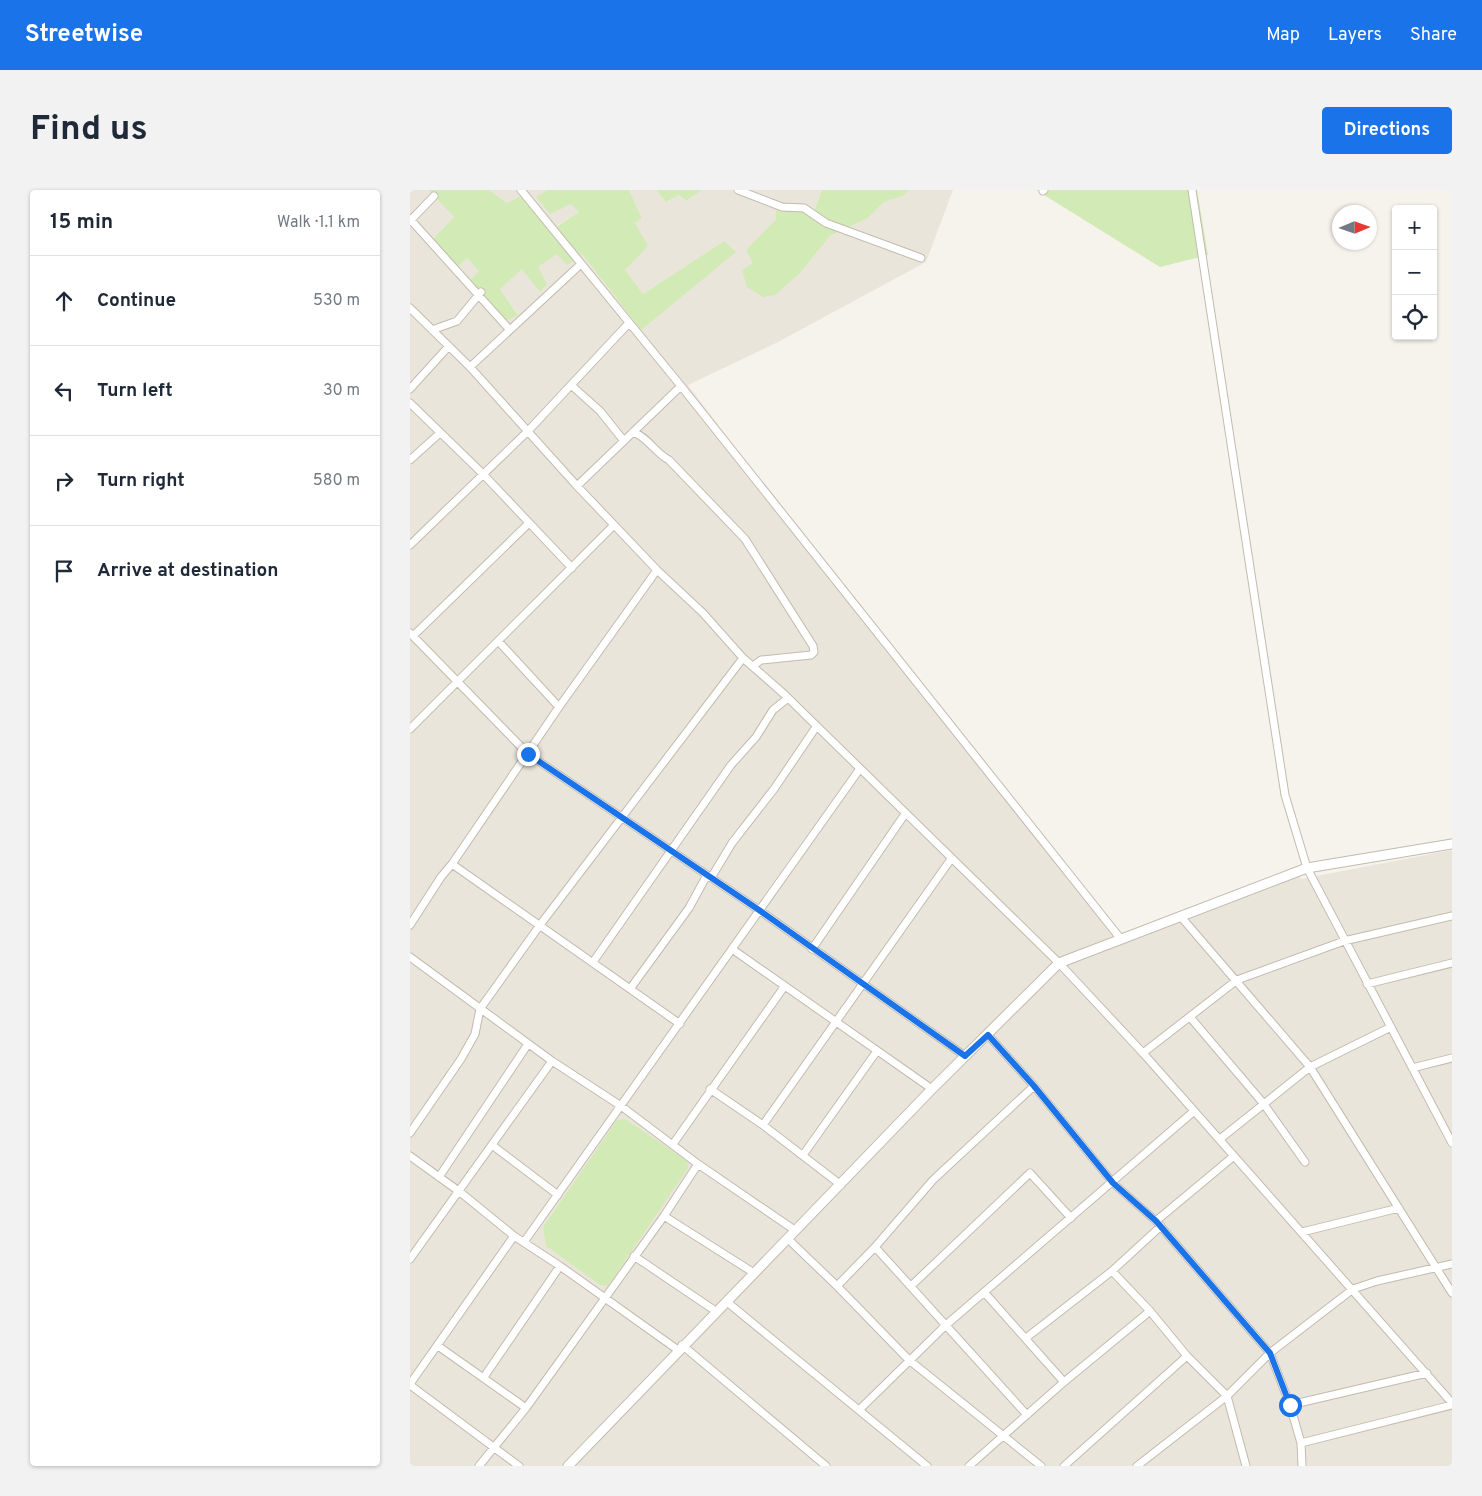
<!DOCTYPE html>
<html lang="en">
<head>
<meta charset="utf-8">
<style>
	:root { --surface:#fff; --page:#f2f2f3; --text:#1f2937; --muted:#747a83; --line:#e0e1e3; --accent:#1a73e8 }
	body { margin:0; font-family:Overpass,sans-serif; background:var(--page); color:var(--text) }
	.controls { position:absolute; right:15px; top:15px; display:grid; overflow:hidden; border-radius:5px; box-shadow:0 1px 4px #0004 }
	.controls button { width:45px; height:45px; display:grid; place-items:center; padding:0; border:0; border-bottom:1px solid var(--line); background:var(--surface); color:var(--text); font:25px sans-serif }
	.compass { position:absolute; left:922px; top:15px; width:45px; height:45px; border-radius:50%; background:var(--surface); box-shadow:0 1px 4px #0004; rotate:88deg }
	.stop { position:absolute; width:15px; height:15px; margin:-11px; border:4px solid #1a73e8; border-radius:50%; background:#fff }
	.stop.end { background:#1a73e8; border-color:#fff; box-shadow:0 1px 5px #0008 }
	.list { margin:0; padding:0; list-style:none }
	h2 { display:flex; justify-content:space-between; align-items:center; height:65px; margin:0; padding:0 20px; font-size:21px }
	h2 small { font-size:16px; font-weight:400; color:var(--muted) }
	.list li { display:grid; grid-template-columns:32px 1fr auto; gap:15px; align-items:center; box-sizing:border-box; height:90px; padding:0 20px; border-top:1px solid var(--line) }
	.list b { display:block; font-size:19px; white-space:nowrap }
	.list em { font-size:16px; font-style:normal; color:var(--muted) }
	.icon { flex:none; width:28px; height:28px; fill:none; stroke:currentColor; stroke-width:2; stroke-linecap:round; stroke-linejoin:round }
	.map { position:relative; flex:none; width:1042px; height:1276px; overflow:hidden; border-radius:5px }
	header { display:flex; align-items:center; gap:30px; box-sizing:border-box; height:70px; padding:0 25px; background:var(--accent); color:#fff }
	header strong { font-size:24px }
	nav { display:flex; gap:28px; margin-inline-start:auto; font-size:18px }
	.intro { display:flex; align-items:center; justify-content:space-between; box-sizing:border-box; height:120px; padding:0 30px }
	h1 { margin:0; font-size:35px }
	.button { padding:12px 22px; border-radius:5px; background:var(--accent); color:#fff; font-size:18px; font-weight:700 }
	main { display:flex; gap:30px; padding:0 30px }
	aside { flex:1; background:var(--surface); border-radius:5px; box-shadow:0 1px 4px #0004 }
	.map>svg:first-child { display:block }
	.residential { fill:#eae5da; fill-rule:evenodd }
	.green { fill:#d2eab5 }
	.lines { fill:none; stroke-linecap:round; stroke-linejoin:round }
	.minor-casing { stroke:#c2bbae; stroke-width:9 }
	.tertiary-casing { stroke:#c2bbae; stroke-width:11 }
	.minor { stroke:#fff; stroke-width:7 }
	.tertiary { stroke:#fff; stroke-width:9 }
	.route { stroke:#1a73e8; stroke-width:6 }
</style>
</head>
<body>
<header>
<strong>Streetwise</strong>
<nav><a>Map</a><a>Layers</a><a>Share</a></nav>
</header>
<div class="intro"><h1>Find us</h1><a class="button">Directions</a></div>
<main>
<aside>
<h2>15 min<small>Walk · 1.1 km</small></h2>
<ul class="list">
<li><svg class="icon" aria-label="ahead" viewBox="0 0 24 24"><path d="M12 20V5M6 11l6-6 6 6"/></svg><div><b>Continue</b></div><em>530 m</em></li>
<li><svg class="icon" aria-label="left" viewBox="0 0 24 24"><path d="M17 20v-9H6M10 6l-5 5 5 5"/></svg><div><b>Turn left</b></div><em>30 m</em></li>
<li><svg class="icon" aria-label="right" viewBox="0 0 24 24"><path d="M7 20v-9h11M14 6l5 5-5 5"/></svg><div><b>Turn right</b></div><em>580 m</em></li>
<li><svg class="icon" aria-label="arrive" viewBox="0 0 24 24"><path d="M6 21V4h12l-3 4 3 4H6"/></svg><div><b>Arrive at destination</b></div></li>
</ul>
</aside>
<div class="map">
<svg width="1042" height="1276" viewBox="0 0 1042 1276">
	<rect width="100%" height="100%" fill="#f6f3ec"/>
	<path class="residential" d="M0 0H18L44 27 18 54 43 80 57 68 69 81 93 131 108 124 90 99 113 78 131 102 127 77 147 63H171L231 140 314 51 233 104 214 80 225 33 232 28 219 0H246L256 12 269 5 276 11 292 0H412L403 24 366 29 336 60 390 83 420 46 458 28 474 12 493 6 500 0H543L516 72 368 152 278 195 379 329 575 573 709 746 885 679 891 689 1042 660V1276H0ZM215 929 133 1037 207 931Z
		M79 0H138L126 8 161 13 169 22 145 37 97 13Z"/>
	<path class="green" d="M18 0H79L97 13 115 4 146 37 169 22 161 14 140 24 126 7 138 0H219L232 28 225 33 238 56 215 80 233 104 314 51 326 62 231 140 172 64 157 75 147 64 128 77 137 94 130 102 112 79 90 99 108 125 93 132 59 91 69 81 57 68 43 81 18 54 44 27Z
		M246 0H292L276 11 269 5 256 12Z
		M412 0H500L493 6 474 12 458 28 420 46 390 83 365 105 353 107 337 97 332 80 343 73 336 60 366 29 367 10 403 24Z
		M626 0H787L798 65 750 77Z
		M215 929 277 971 278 978 198 1096 190 1095 136 1056 133 1037 207 930Z"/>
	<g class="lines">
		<defs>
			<path id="minor" d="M111 0 271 196 710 748
				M328 0 372 17 394 18 416 33 511 68
				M782 0 875 605 897 678 1042 953
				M633 1 634 0
				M0 29 99 139
				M0 31 24 6
				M0 118 60 177 167 296 247 380 293 423 333 468 374 504 649 773 733 863 1042 1213
				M22 140 47 131 71 102
				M60 177 171 74
				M161 195 190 221 214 251
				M0 199 39 156
				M0 213 73 284 162 378
				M223 242C239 248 244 262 259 270L335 349 403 456 404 462 401 465 351 470 343 476
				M0 270 30 243
				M167 296 271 196
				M0 355 118 241 219 133
				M0 443 118 564 349 720 555 866
				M3 446 118 334
				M89 452 149 517
				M0 539 204 335
				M42 674 270 834
				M301 688 322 653 364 599 406 537
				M772 728 900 877 1042 1103
				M0 735 31 687 42 674 149 517 247 380
				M322 759 522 899
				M402 759 495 624
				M0 767 142 871 211 916 288 974 386 1041
				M183 772 321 575 346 547 363 520 378 508
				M957 794 1042 773
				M220 799 279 718 297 685
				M780 827 853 913 895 972
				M578 845 624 896 703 993 746 1031 860 1163 880 1215 891 1253 892 1276
				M733 863 827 790 934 751 1042 726
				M1002 878 1042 868
				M300 899 353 935 431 995
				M353 935 541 669
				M0 943 51 869 65 844 70 819 130 735 333 468
				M810 949 900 877 981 837
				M263 954 374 797
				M82 955 148 1005
				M393 965 467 861
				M0 966 50 1002 104 1046 150 1076 268 1160
				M29 987 118 854
				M254 1026 344 1083
				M746 1031 824 966
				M892 1042 989 1018
				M378 1049 427 1096 499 1170 631 1276
				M114 1052 449 580
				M465 1057 617 1225
				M224 1066 307 1122
				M0 1069 142 871
				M702 1081 740 1121 777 1166 817 1206 836 1276
				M427 1096 465 1057 523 990 624 896
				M501 1096 620 983 661 1028
				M574 1102 654 1192
				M317 1112 517 1276
				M616 1148 702 1081 751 1036
				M272 1155 416 1276
				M28 1156 116 1218
				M74 1187 150 1076
				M0 1194 104 1046
				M0 1195 109 1276
				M880 1215 1017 1183
				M449 1220 536 1135 783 922
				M891 1253 1042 1215
				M69 1276 116 1218 254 1026 288 974
				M559 1276 654 1192 740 1121
				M654 1276 777 1166
				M727 1276 817 1206 860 1163 943 1099 967 1091 1042 1074"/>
			<path id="tertiary" d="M158 1276 522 899 649 773 897 678 1042 654"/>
		</defs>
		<use href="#minor" class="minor-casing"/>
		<use href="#tertiary" class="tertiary-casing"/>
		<use href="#minor" class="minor"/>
		<use href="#tertiary" class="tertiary"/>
	</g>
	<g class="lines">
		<path class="route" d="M118 564 349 720 555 866 578 845 624 896 703 993 746 1031 860 1163 880 1215"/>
	</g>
</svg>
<div class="controls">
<button>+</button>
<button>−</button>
<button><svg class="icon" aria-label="locate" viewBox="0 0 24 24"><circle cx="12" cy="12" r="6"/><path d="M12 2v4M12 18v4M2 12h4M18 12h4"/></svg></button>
</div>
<svg class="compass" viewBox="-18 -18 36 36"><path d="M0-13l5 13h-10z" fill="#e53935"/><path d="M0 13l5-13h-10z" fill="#747a83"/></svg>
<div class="stop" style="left:880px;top:1215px"></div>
<div class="stop end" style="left:118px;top:564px"></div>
</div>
</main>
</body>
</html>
